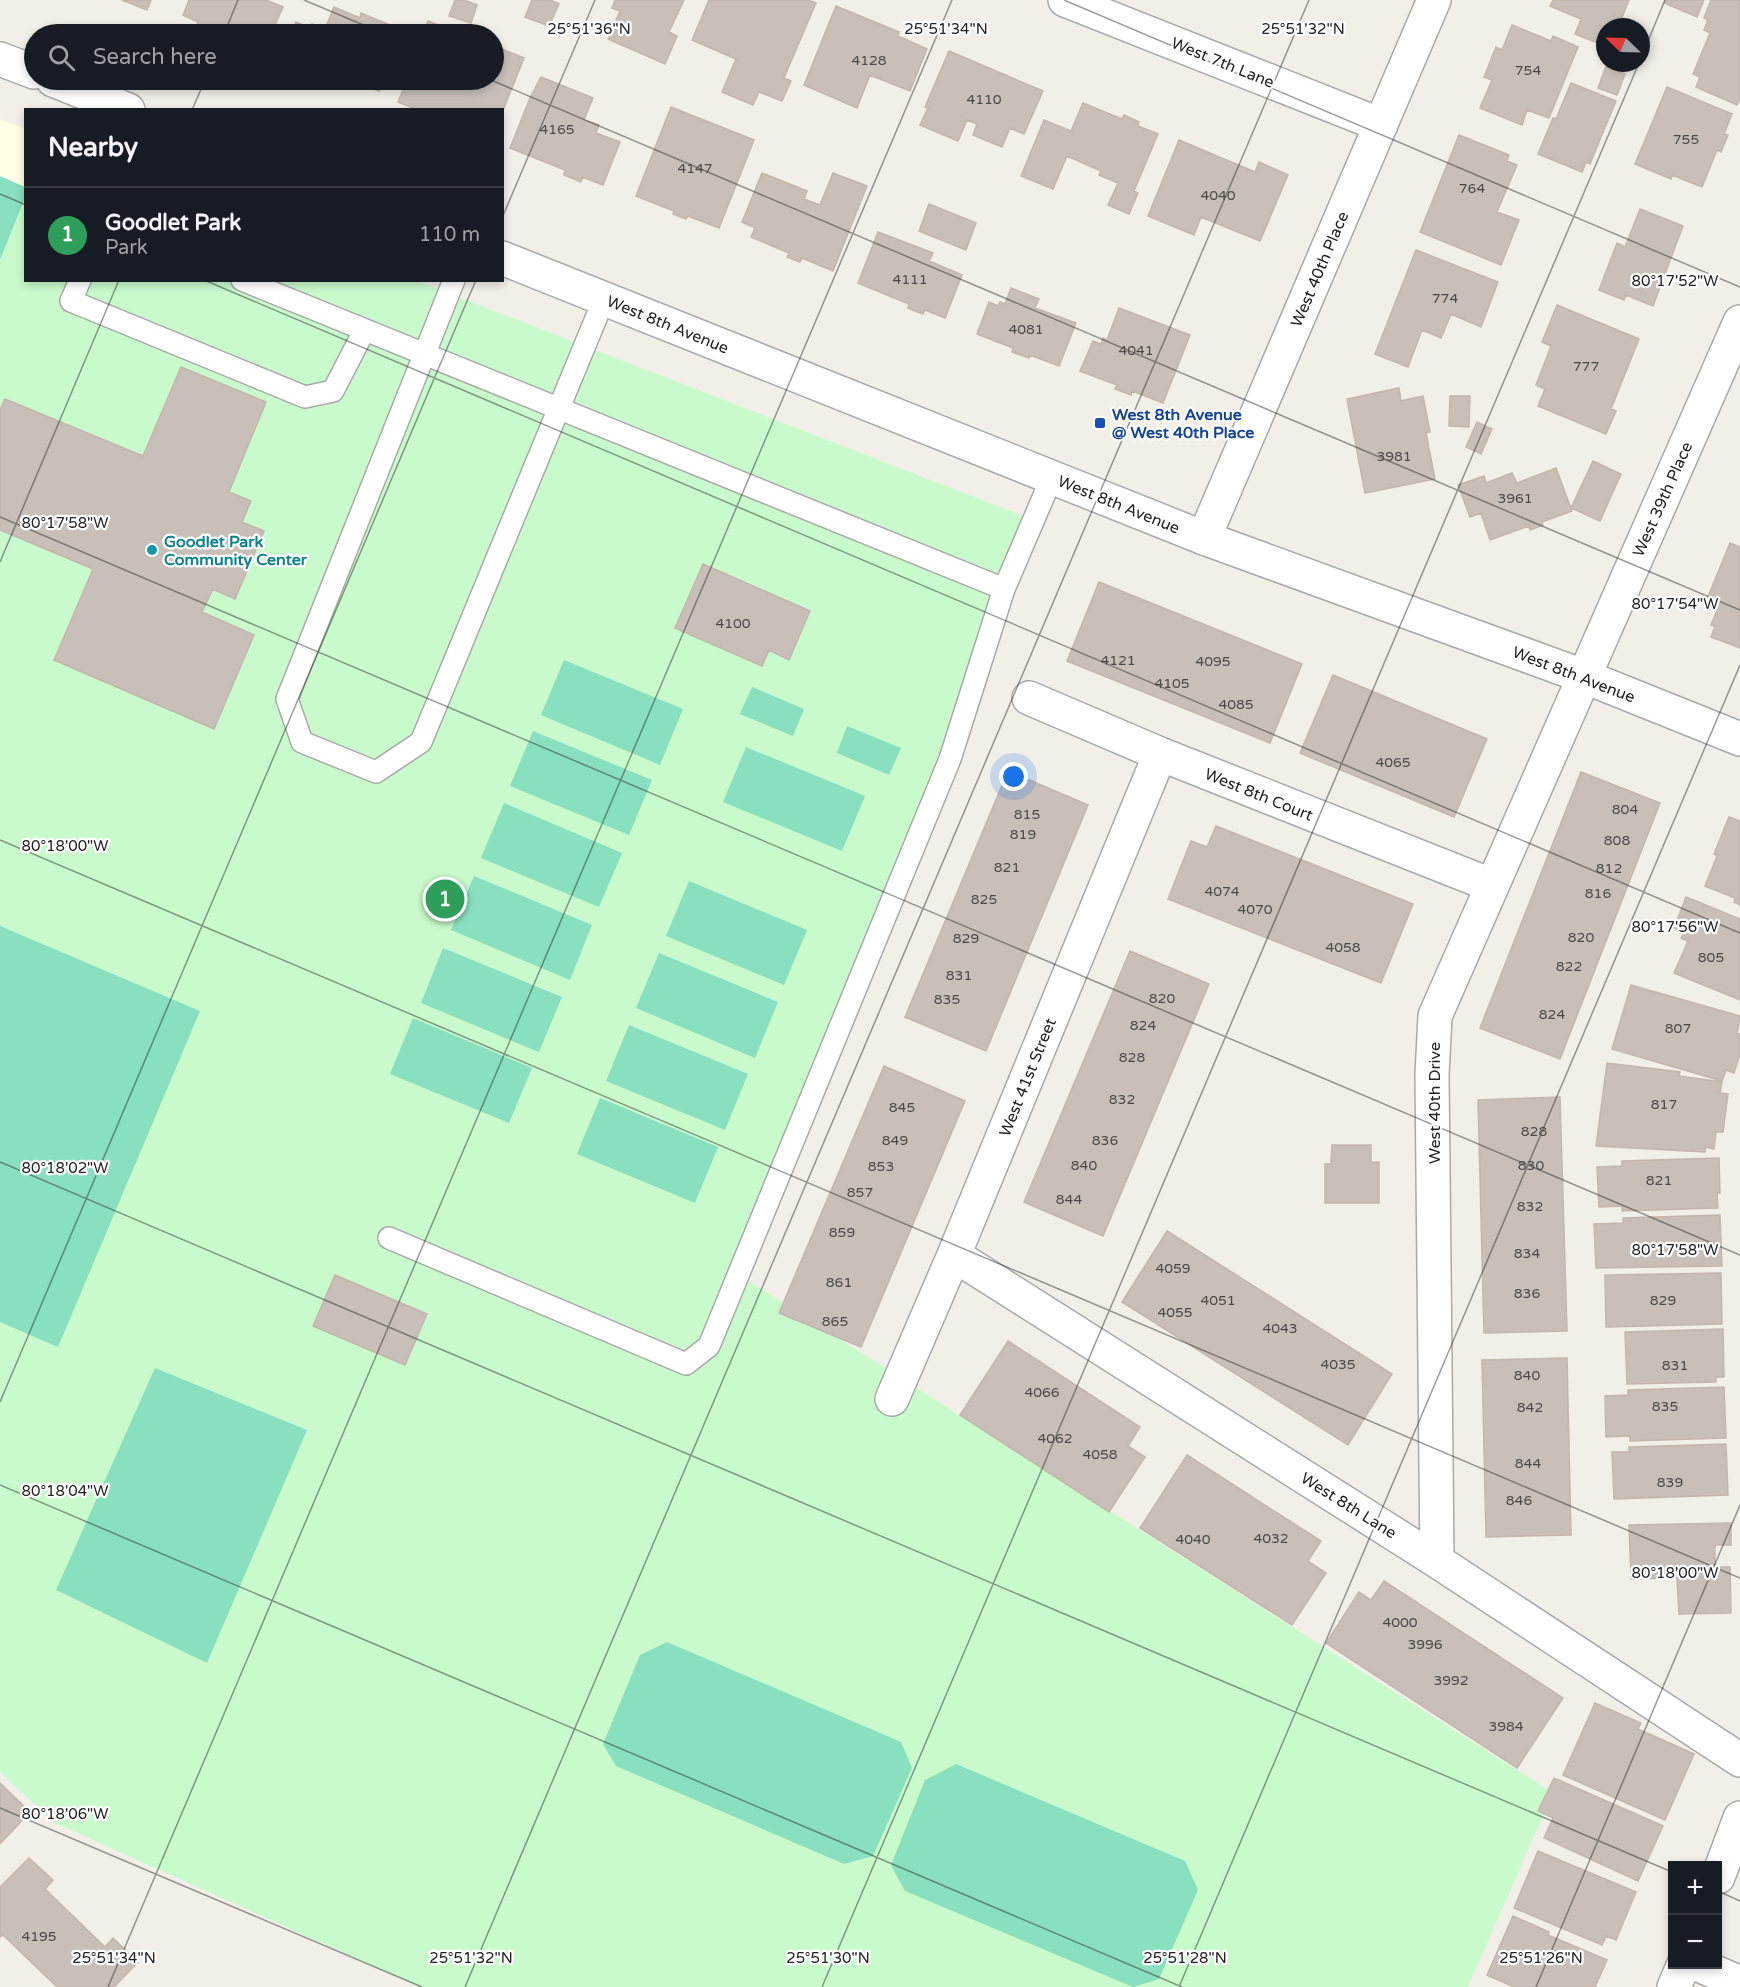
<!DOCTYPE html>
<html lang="en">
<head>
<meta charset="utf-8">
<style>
	:root { --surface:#171b24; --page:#20242c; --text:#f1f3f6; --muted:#9ea1a6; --line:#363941; --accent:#8c9099 }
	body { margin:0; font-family:"Varela Round",sans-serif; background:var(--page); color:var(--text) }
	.controls { position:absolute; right:18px; bottom:18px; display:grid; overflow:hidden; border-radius:0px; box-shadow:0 3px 9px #0003 }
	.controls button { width:54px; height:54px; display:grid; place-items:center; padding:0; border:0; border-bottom:2px solid var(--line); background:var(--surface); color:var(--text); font:30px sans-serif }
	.compass { position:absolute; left:1596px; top:18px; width:54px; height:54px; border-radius:50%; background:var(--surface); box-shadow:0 3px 9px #0003; rotate:293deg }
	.you { position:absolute; left:1014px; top:777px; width:21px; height:21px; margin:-15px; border:4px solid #fff; border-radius:50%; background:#1a73e8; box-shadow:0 0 0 9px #1a73e833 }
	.badge { display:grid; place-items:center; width:39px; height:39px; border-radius:50%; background:var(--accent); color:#fff; font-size:20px; font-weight:700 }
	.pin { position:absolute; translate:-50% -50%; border:3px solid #fff; box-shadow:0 2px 6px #0006 }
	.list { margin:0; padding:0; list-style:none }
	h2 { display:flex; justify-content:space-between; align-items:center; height:78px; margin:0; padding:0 24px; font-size:26px }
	h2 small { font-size:20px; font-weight:400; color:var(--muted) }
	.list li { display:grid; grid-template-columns:39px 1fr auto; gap:18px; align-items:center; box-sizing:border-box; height:96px; padding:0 24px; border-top:2px solid var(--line) }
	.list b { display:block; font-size:22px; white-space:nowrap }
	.list p { margin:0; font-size:20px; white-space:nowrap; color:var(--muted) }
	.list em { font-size:20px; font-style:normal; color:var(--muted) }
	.icon { flex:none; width:33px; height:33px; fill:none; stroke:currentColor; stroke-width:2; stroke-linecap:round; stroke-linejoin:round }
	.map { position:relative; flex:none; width:1740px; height:1987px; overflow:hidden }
	.search { position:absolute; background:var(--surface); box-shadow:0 3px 9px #0003; left:24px; top:24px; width:480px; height:66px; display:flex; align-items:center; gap:15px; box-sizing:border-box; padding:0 21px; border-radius:33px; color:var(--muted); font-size:22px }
	.panel { position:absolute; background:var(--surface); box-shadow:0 3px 9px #0003; left:24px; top:108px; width:480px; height:174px; border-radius:0px }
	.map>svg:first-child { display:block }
	.education { fill:#ffffe5 }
	.park { fill:#c8facc }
	.pitch { fill:#88e0be }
	.building { fill:#c7bfb8; stroke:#c4b6ab; stroke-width:1.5 }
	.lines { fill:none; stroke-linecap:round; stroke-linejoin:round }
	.service-casing { stroke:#a9a9a9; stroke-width:24 }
	.minor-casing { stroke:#a9a9a9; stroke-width:36 }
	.tertiary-casing { stroke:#a9a9a9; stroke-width:36 }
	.service { stroke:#fff; stroke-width:21 }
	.minor { stroke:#fff; stroke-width:33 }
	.tertiary { stroke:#fff; stroke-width:33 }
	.ticks { fill:none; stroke:#222; stroke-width:1.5; stroke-opacity:0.45 }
	.transit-dot { fill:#1a4fb4; stroke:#fff; stroke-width:2 }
	.culture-dot { fill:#0f9aa8; stroke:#fff; stroke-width:2 }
	.labels { text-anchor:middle; stroke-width:4.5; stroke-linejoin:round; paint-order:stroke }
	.number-label { font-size:14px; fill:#4b4948 }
	.street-label { font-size:16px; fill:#222; stroke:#fff }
	.transit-label { font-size:16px; font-weight:bold; fill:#164399; stroke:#fff; text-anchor:start }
	.culture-label { font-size:16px; font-weight:bold; fill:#0d838f; stroke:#fff; text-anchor:start }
	.ticks-label { font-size:15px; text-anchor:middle; fill:#222; stroke:#fff; stroke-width:4.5; stroke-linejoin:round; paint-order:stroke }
</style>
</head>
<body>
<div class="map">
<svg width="1740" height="1987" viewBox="0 0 1740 1987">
	<rect width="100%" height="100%" fill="#f2efe9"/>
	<path class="education" d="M0 119 26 129 25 198 0 260Z"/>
	<path class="park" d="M25 198 26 280 417 281 1044 524 736 1273 1553 1793 1468 1987H419L55 1823 0 1772V260Z"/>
	<path class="pitch" d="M0 176 25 187V198L0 260Z
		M564 660 683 709 660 765 541 715Z
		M752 687 804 709 793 736 740 714Z
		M847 726 901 748 889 775 837 753Z
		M533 731 652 780 629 835 510 786Z
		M746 747 865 796 842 851 723 802Z
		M504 803 622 853 599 907 481 858Z
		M474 876 592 925 570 980 451 930Z
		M689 881 807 930 784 985 666 936Z
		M0 926 200 1011 58 1347 0 1322Z
		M443 948 562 997 539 1052 421 1003Z
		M659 953 778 1002 755 1058 636 1008Z
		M413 1018 532 1068 509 1123 390 1074Z
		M629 1025 748 1074 725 1130 606 1081Z
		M600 1098 718 1147 695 1203 577 1154Z
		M155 1368 307 1430 207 1663 56 1590Z
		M667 1642 901 1742 912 1768 873 1856 844 1864 616 1766 603 1744 640 1655Z
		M956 1764 1185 1861 1198 1890 1159 1979 1133 1987 905 1891 891 1865 925 1780Z"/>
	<path class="building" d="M122 0H151L147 10Z
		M189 0H266L283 7 271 34H220L197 25 198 22 183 15Z
		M455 0H464L477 5 471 23 449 16Z
		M532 0H550L559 4 549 26 525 17Z
		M615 0H684L669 32 677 36 665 64 608 39 620 11 612 8Z
		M709 0H808L816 3 784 78 791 81 782 101 759 92 753 105 722 92 736 59 692 40Z
		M1553 0H1629L1618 27H1605V46L1575 34 1581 19 1550 6Z
		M1666 0H1704L1697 17 1664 3Z
		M1711 0H1740V99L1737 105 1696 87 1700 77 1693 74 1710 33 1704 30 1708 20 1704 18Z
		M836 6 899 32 898 36 927 49 910 91 870 75 857 108 804 85Z
		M334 7 360 18 361 13 402 30 400 34H291L296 22 310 28 312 24 325 29Z
		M428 21 459 33 423 34Z
		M1512 25 1551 41 1553 36 1578 47 1549 118 1527 110 1522 125 1480 108 1492 80 1484 77 1496 47 1502 50Z
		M494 46 524 58 502 113V110H417L398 102 407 80H494Z
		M949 51 1043 91 1024 134 1010 128 1002 147 973 135 977 124 967 120 958 141 920 125 928 108 925 107Z
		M1606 66 1625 74 1617 95 1598 88Z
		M541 77 593 98 584 120 599 125 596 133 620 142 603 185 582 177 581 182 564 175 565 170 510 148 530 98Z
		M350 80H384L379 91Z
		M1571 83 1616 101 1590 164 1586 162 1582 172 1538 154 1553 118 1556 119Z
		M1667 87 1732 114 1724 134 1728 135 1721 152 1717 150 1702 187 1672 175 1671 179 1635 164Z
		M1083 103 1122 119 1124 115 1139 122 1138 126 1158 134 1134 191 1138 193 1129 214 1108 205 1118 183 1099 175 1101 171 1067 156 1053 189 1021 176 1044 120 1071 131Z
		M671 107 754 140 719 228 688 216 686 219 673 214 674 211 636 196Z
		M1459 135 1509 155 1507 161 1517 165 1497 212 1519 220 1501 265 1420 232Z
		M1179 140 1255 172 1259 162 1288 175 1260 241 1201 217 1194 235 1148 216Z
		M762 173 807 191 804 199 820 205 833 173 867 186 833 271 802 258 800 262 787 257 789 253 751 237 755 228 742 222Z
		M929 204 976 223 966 250 919 231Z
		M1640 209 1683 226 1653 306 1626 295 1624 300 1599 290 1617 243 1625 247Z
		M878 232 933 253 929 261 962 275 945 318 925 310 923 314 915 311 908 308 909 304 858 283Z
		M1416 250 1498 282 1481 327 1451 314 1441 338 1422 330 1408 367 1375 354Z
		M1011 288 1039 299 1035 308 1076 323 1059 366 1030 355 1029 358 1012 352 1013 348 977 334 989 302 998 306 1000 302 1005 304Z
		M1557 305 1639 339 1611 409 1616 411 1606 434 1538 406 1545 389 1536 385 1551 346 1542 342Z
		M1119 308 1190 335 1163 403 1132 391 1131 395 1115 389 1117 385 1080 371 1093 341 1101 344 1103 338 1107 340Z
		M181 367 266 402 229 492 251 501 242 522 264 531 235 599 213 589 202 612 254 635 214 729 54 660 93 569 0 530V410L5 399 143 456Z
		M1399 388 1401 401 1423 396 1430 432 1426 433 1435 479 1365 493 1347 399Z
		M1450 396H1470L1469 427 1449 426Z
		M1477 422 1492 429 1481 454 1466 447Z
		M1593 461 1621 474 1600 521 1571 508Z
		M1556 468 1572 511 1542 522 1543 525 1530 530 1529 526 1490 540 1481 513 1470 517 1458 485 1484 476 1486 483 1512 473 1517 483Z
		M1730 543 1740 547V648L1711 637 1715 626 1711 625 1718 608 1705 604Z
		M703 564 810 611 789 660 769 650 762 666 675 628Z
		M1099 582 1302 664 1270 743 1067 661Z
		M1333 675 1487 739 1454 817 1300 753Z
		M1008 771 1088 805 986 1051 905 1017Z
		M1581 772 1660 803 1560 1059 1480 1028Z
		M1729 817 1740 821V905L1734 902 1735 898 1705 886 1717 856 1714 854Z
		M1216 826 1413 904 1381 983 1168 899 1191 841 1207 847Z
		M1686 897 1740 919V1000L1674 973 1688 941 1681 938 1684 932 1674 928Z
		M1130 951 1209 984 1103 1236 1024 1202Z
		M1631 985 1740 1016 1737 1034H1740V1054L1734 1073 1726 1070 1722 1081 1612 1049Z
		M1607 1063 1680 1072 1679 1076 1722 1082 1720 1093 1728 1094 1723 1132H1716L1714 1149 1705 1147V1152L1596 1146Z
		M884 1066 965 1101 861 1347 779 1313Z
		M1560 1097 1567 1331 1484 1333 1478 1100Z
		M1332 1145H1371V1162H1379V1203H1325V1164H1331Z
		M1719 1158 1720 1193H1717L1718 1208 1622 1211V1206L1599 1207 1597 1167 1622 1166V1161Z
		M1720 1215 1722 1266 1596 1268 1594 1224 1623 1223V1218Z
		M1167 1231 1392 1374 1348 1445 1122 1302Z
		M1721 1273 1722 1324 1606 1327 1605 1275Z
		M335 1275 427 1314 405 1365 313 1326Z
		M1723 1329 1724 1377H1716V1382L1627 1384 1625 1332Z
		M1008 1341 1140 1427 1128 1446 1145 1457 1109 1512 960 1415Z
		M1567 1358 1571 1535 1486 1537 1482 1360Z
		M1724 1387 1726 1438 1630 1441V1436L1606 1437 1605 1396 1628 1395V1390Z
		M1726 1444 1728 1495 1614 1499 1612 1452H1629V1447Z
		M1187 1455 1321 1541 1308 1561 1326 1573 1292 1625 1140 1528Z
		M1731 1523V1545H1715V1567H1730L1731 1613 1679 1614 1677 1578 1631 1579 1629 1525Z
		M1384 1581 1563 1698 1517 1768 1326 1643 1359 1592 1371 1600Z
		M1595 1703 1641 1723 1638 1729 1694 1754 1665 1820 1563 1775Z
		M1554 1778 1663 1826 1638 1881 1544 1838 1553 1818 1538 1811Z
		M0 1783 30 1812 0 1844Z
		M1538 1851 1636 1892 1616 1940 1606 1936 1602 1945 1514 1908Z
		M29 1858 53 1880 45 1889 105 1947 113 1938 138 1962 114 1987H57L3 1935 0 1937V1887Z
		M1513 1916 1549 1932 1548 1935 1607 1960 1595 1987H1514L1487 1975Z"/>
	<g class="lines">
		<defs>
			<path id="service" d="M80 280 71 301 305 397 333 391 364 331
				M242 280 1004 589
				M454 280 287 699 302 742 376 772 421 742 604 299
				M389 1238 686 1364 709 1346 950 759 1004 589 1052 477"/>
			<path id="minor" d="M1065 0 1381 125
				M1204 538 1434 0
				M1029 698 1160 754 1491 885
				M954 1255 1437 1561 1740 1760
				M892 1399 954 1255 1160 754
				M1437 1561 1432 1075 1435 1016 1740 322
				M1718 1877 1740 1818
				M1697 1964 1740 1983
				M1674 1987 1684 1964"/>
			<path id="tertiary" d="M0 59 34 72
				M53 80 128 110
				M502 258 1204 538 1583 676 1740 739"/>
		</defs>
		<use href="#service" class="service-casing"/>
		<use href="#minor" class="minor-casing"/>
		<use href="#tertiary" class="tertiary-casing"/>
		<use href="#service" class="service"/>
		<use href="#minor" class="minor"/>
		<use href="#tertiary" class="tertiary"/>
	</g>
	<path class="ticks" d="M304 0 385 34M1064 0 1740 287M224 34 238 0M1641 58 1665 0M491 80 1740 610M192 110 205 80M0 194 26 205M502 218 595 0M204 280 1740 933M0 517 1740 1255M0 562 119 280M0 840 1740 1578M0 1162 1672 1872M0 1402 476 280M0 1485 1182 1987M0 1808 422 1987M1718 1891 1740 1901M108 1987 952 0M465 1987 1309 0M822 1987 1639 63M1179 1987 1740 665M1536 1987 1740 1505"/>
	<rect class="transit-dot" x="1094" y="417" width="12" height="12" rx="3"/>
	<circle class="culture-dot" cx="152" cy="550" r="6"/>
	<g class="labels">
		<g class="number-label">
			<text x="869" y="65">4128</text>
			<text x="1528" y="75">754</text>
			<text x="984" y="104">4110</text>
			<text x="557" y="134">4165</text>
			<text x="1686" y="144">755</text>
			<text x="695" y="173">4147</text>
			<text x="1472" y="193">764</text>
			<text x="1218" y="200">4040</text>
			<text x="910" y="284">4111</text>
			<text x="1445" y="303">774</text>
			<text x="1026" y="334">4081</text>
			<text x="1136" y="355">4041</text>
			<text x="1586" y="371">777</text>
			<text x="1394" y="461">3981</text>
			<text x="1515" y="503">3961</text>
			<text x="733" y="628">4100</text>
			<text x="1118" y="665">4121</text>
			<text x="1213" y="666">4095</text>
			<text x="1172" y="688">4105</text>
			<text x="1236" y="709">4085</text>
			<text x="1393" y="767">4065</text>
			<text x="1625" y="814">804</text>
			<text x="1027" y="819">815</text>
			<text x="1023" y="839">819</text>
			<text x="1617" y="845">808</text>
			<text x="1007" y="872">821</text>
			<text x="1609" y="873">812</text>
			<text x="1222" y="896">4074</text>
			<text x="1598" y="898">816</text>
			<text x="984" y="904">825</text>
			<text x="1255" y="914">4070</text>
			<text x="1581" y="942">820</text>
			<text x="966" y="943">829</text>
			<text x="1343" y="952">4058</text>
			<text x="1711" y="962">805</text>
			<text x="1569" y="971">822</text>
			<text x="959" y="980">831</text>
			<text x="1162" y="1003">820</text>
			<text x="947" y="1004">835</text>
			<text x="1552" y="1019">824</text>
			<text x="1143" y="1030">824</text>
			<text x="1678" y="1033">807</text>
			<text x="1132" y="1062">828</text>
			<text x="1122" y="1104">832</text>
			<text x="1664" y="1109">817</text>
			<text x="902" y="1112">845</text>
			<text x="1534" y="1136">828</text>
			<text x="895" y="1145">849</text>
			<text x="1105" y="1145">836</text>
			<text x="1084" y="1170">840</text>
			<text x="1531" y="1170">830</text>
			<text x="881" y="1171">853</text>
			<text x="1659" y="1185">821</text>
			<text x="860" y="1197">857</text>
			<text x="1069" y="1204">844</text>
			<text x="1530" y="1211">832</text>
			<text x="842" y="1237">859</text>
			<text x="1527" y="1258">834</text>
			<text x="1173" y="1273">4059</text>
			<text x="839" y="1287">861</text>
			<text x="1527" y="1298">836</text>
			<text x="1218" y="1305">4051</text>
			<text x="1663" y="1305">829</text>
			<text x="1175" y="1317">4055</text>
			<text x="835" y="1326">865</text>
			<text x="1280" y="1333">4043</text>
			<text x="1338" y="1369">4035</text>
			<text x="1675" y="1370">831</text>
			<text x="1527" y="1380">840</text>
			<text x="1042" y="1397">4066</text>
			<text x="1665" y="1411">835</text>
			<text x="1530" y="1412">842</text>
			<text x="1055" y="1443">4062</text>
			<text x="1100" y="1459">4058</text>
			<text x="1528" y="1468">844</text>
			<text x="1670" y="1487">839</text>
			<text x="1519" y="1505">846</text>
			<text x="1271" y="1543">4032</text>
			<text x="1193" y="1544">4040</text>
			<text x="1400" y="1627">4000</text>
			<text x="1425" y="1649">3996</text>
			<text x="1451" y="1685">3992</text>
			<text x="1506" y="1731">3984</text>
			<text x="39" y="1941">4195</text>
		</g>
		<g class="street-label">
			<text transform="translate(1223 62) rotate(22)" y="6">West 7th Lane</text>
			<text transform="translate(1319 269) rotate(-67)" y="6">West 40th Place</text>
			<text transform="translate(668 324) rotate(22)" y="6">West 8th Avenue</text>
			<text transform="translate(1662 499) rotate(-66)" y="6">West 39th Place</text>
			<text transform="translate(1119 504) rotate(22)" y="6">West 8th Avenue</text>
			<text transform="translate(1574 674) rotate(21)" y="6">West 8th Avenue</text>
			<text transform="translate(1259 794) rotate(22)" y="6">West 8th Court</text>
			<text transform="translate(1027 1077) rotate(-68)" y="6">West 41st Street</text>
			<text transform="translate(1434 1103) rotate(-90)" y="6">West 40th Drive</text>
			<text transform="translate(1349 1505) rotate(32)" y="6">West 8th Lane</text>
		</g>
		<g class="transit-label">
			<text x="1112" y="420">West 8th Avenue<tspan x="1112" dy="18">@ West 40th Place</tspan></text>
		</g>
		<g class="culture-label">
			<text x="164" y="547">Goodlet Park<tspan x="164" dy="18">Community Center</tspan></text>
		</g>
	</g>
	<g class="ticks-label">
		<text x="589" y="34">25°51'36"N</text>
		<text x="946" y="34">25°51'34"N</text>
		<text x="1303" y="34">25°51'32"N</text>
		<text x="1675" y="286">80°17'52"W</text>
		<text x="65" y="528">80°17'58"W</text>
		<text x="1675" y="609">80°17'54"W</text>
		<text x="65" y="851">80°18'00"W</text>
		<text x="1675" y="932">80°17'56"W</text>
		<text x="65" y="1173">80°18'02"W</text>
		<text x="1675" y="1255">80°17'58"W</text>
		<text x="65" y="1496">80°18'04"W</text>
		<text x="1675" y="1578">80°18'00"W</text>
		<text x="65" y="1819">80°18'06"W</text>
		<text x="114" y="1963">25°51'34"N</text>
		<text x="471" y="1963">25°51'32"N</text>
		<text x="828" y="1963">25°51'30"N</text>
		<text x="1185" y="1963">25°51'28"N</text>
		<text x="1541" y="1963">25°51'26"N</text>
	</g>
</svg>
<div class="controls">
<button>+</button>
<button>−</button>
</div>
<svg class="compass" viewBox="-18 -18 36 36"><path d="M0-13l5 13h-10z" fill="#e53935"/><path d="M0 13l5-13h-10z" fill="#9ea1a6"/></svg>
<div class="you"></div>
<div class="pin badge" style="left:445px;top:899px;background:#2e9e5b">1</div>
<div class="search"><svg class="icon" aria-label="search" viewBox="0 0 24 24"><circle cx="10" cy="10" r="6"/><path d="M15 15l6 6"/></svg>Search here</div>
<section class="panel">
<h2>Nearby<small></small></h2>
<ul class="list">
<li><span class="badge" style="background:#2e9e5b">1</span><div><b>Goodlet Park</b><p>Park</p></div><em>110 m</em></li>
</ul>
</section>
</div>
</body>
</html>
